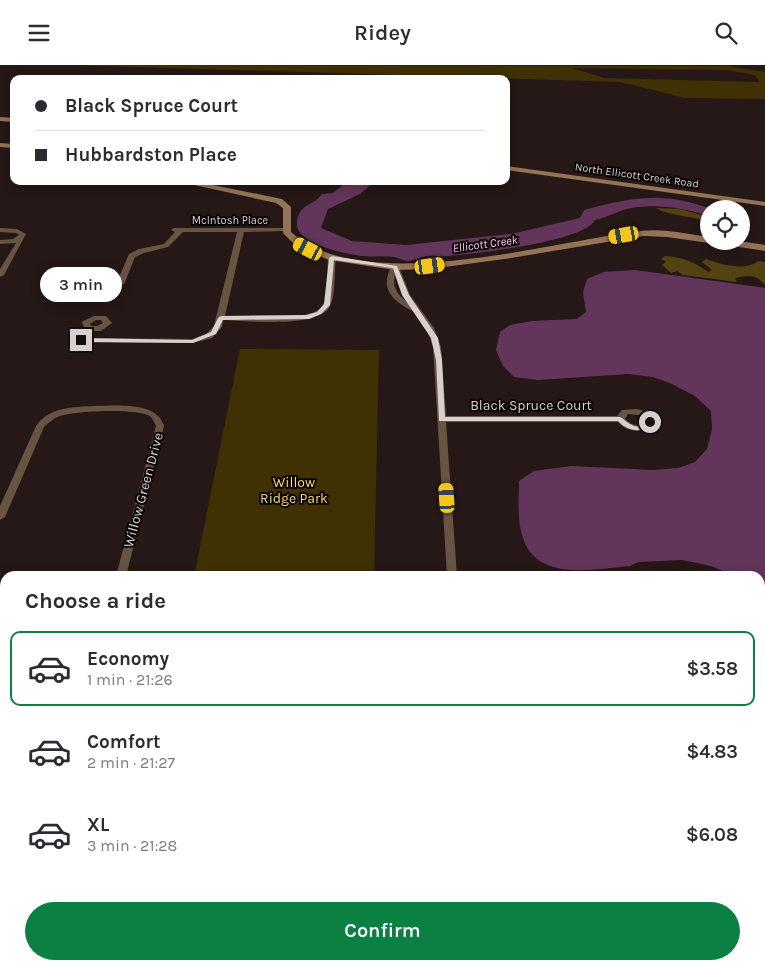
<!DOCTYPE html>
<html lang="en">
<head>
<meta charset="utf-8">
<style>
  :root { --surface:#fff; --page:#f7f7f7; --text:#2b2b33; --muted:#7c7c81; --line:#e1e1e2; --accent:#0b8043 }
  body { margin:0; font-family:Karla,sans-serif; background:var(--page); color:var(--text); height:100vh; display:flex; flex-direction:column; font-size:19px; white-space:nowrap }
  * { box-sizing:border-box; margin:0 }
  p { font-size:16px; color:var(--muted) }
  .icon { flex:none; width:28px; height:28px; fill:none; stroke:currentColor; stroke-width:2; stroke-linecap:round; stroke-linejoin:round }
  .map { position:relative; flex:1; overflow:hidden }
  .details { position:absolute; left:0px; top:506px; width:765px; height:399px; display:flex; flex-direction:column; background:var(--surface); border-radius:15px 15px 0 0; box-shadow:0 2px 12px #0003 }
  .details>* { flex:none }
  .top-card { position:absolute; left:10px; top:10px; width:500px; height:110px; border-radius:10px; box-shadow:0 2px 12px #0003; display:grid; align-content:center; height:110px; padding:0 25px; background:var(--surface) }
  .fabs { position:absolute; left:700px; top:135px; display:grid; gap:10px }
  .fabs a { display:grid; place-items:center; width:50px; height:50px; border-radius:50%; background:var(--surface); box-shadow:0 2px 12px #0003; font-size:25px }
  .end { position:absolute; width:22px; height:22px; margin:-11px; border:6px solid #d9cfcd; background:#111; box-shadow:0 0 0 2px #111 }
  .from { border-radius:50% }
  .bubble { position:absolute; height:35px; border-radius:18px; background:var(--surface); box-shadow:0 2px 12px #0003; font-size:16px; font-weight:600; line-height:35px; text-align:center }
  .car { position:absolute; width:15px; height:30px; margin:-15px -8px; border-radius:6px; box-shadow:0 0 4px 1px #0007; background:linear-gradient(#f5c518 24%,#345 0 40%,#f5c518 0 76%,#345 0 86%,#f5c518 0) }
  .top-card b { display:flex; align-items:center; gap:18px; height:48px; font-size:19px }
  .top-card b+b { border-top:1px solid var(--line) }
  .top-card i { width:12px; height:12px; background:var(--text) }
  ul { padding:0; list-style:none }
  li { display:flex; align-items:center; gap:15px; height:75px; margin:0 10px 8px; padding:0 15px; border:2px solid transparent; border-radius:10px }
  li div { flex:1 }
  li b { display:block; font-size:19px }
  li em { font-style:normal; font-weight:600 }
  li.selected { border-color:var(--accent) }
  li>.icon { width:45px; height:45px; stroke-width:1.5 }
  h2 { padding:0 25px; font-size:22px; line-height:60px }
  .cta { display:flex; gap:10px; margin-top:auto; padding:10px 25px }
  .cta a { flex:1; height:58px; border-radius:30px; background:var(--accent); color:#fff; font-size:20px; font-weight:600; line-height:58px; text-align:center }
  header { display:flex; justify-content:space-between; align-items:center; height:65px; padding:0 25px; background:var(--surface); font-size:22px; font-weight:600 }
  .map>svg:first-child { display:block }
  .green { fill:#3f3104; fill-rule:evenodd }
  .forest { fill:#534312 }
  .water { fill:#63355b }
  .lines { fill:none; stroke-linecap:round; stroke-linejoin:round }
  .street { fill:#685442; fill-rule:evenodd }
  .secondary { fill:#947357; fill-rule:evenodd }
  .shaded-wall { fill:#4d252f }
  .building { fill:#7b4957; stroke:#8a5e6a }
  .route { fill:#d9cfcd }
  .labels { text-anchor:middle; stroke-width:4; stroke-linejoin:round; paint-order:stroke }
  .far-street-label { font-size:11px; fill:#d9cfcd; stroke:#0a0505 }
  .far-water-label { font-size:12px; font-style:italic; fill:#f9cbef; stroke:#0a0505 }
  .street-label { font-size:14px; fill:#d9cfcd; stroke:#0a0505 }
  .park-label { font-size:14px; fill:#f8d87e; stroke:#0a0505 }
</style>
</head>
<body>
<header><svg class="icon" aria-label="menu" viewBox="0 0 24 24"><path d="M4 6h16M4 12h16M4 18h16"/></svg>Ridey<svg class="icon" aria-label="search" viewBox="0 0 24 24"><circle cx="10" cy="10" r="6"/><path d="M15 15l6 6"/></svg></header>
<div class="map">
<svg width="765" height="904" viewBox="0 0 765 904">
  <rect width="100%" height="100%" fill="#251816"/>
  <!-- green -->
  <g class="green">
    <path d="M76 0 728 1 765 7V34L685 33 620 17ZM572 3 726 5 755 10 760 17 604 13Z"/>
    <path d="M240 284 379 285 374 511H194Z"/>
  </g>
  <!-- forest -->
  <g class="forest">
    <path d="M656 143 680 144 709 152V158C691 149 673 153 656 143Z"/>
    <path d="M665 191C682 192 695 197 708 207L712 205 702 197 706 194C720 199 745 207 758 196L765 197V220C756 209 748 210 735 213L737 217 683 210 677 206 671 208 662 200 666 197 661 194Z"/>
  </g>
  <!-- water -->
  <g class="water">
    <path d="M348 116H375L360 129 328 144 321 163 352 176 406 180 511 169 580 153 584 145C632 132 664 126 711 144H709V151C681 142 648 137 620 146 612 149 604 153 595 155 584 177 472 189 446 191 440 192 434 190 427 191 421 192 415 195 409 196 404 196 399 193 394 192 382 190 369 193 356 190 341 188 296 178 297 159 297 139 314 141 322 129L333 128Z"/>
    <path d="M635 205 765 223V525L760 522V511H735L711 501 682 495 639 497 630 501C593 504 535 518 522 470 517 454 519 433 519 416L534 406 571 401 653 405 678 403 695 397 707 384 712 364 711 346 695 331 672 319 653 312 628 309 538 315 514 312 503 301 496 285 500 267 510 260 532 256 577 254 586 247 583 227 587 214 604 207Z"/>
    <path d="M765 633V829L760 828V634Z"/>
  </g>
  <g class="lines">
    <!-- street -->
    <g class="street">
      <path d="M0 163 17 164 26 169 4 210 0 212V204L16 178 0 179V175L13 174 19 170 16 168 0 167Z"/>
      <path d="M286 163 288 164V166L244 167 225 251C244 251 313 259 323 240 329 229 327 206 328 193L332 191 336 193C334 206 336 233 329 243 315 263 247 256 223 255L222 262 212 273 193 278 81 277H78L76 273 81 263 84 262 82 258 83 256 94 251H106L112 258 101 266H87L84 273 192 274 206 269 214 261 237 167H183L168 182 144 188 135 192 125 217 124 219H118L117 217 129 189 139 184 164 179 175 167 171 165 174 163ZM96 255H101L103 258 97 261H91L90 259Z"/>
      <path d="M392 200 399 202 410 230 434 263 441 282 446 351H617L622 345 637 344 647 347 654 357C645 369 628 368 618 357H446L457 511H447L433 282C429 270 425 257 415 248 413 245 408 244 405 242 388 231 381 220 392 200ZM395 210 402 230 406 236C397 229 392 222 395 210ZM628 349 640 350 645 357C638 363 631 360 625 354Z"/>
      <path d="M94 341C115 341 157 336 164 361L126 511H116L156 361C154 357 153 354 150 351 136 343 75 346 60 351 54 353 49 357 44 362L5 452 0 455V441L36 361C49 342 73 342 94 341Z"/>
      <path d="M6 900H20L19 904H5Z"/>
      <rect x="528" y="900" width="14" height="4"/>
    </g>
    <!-- secondary -->
    <g class="secondary">
      <path d="M0 52 14 53V57L0 56Z"/>
      <path d="M0 78 14 79V83L0 82Z"/>
      <path d="M506 101 765 137V141L506 105Z"/>
      <path d="M176 116H193L282 134 291 142V167C363 233 552 176 641 166 663 163 687 169 709 172V176H712L709 178 667 172 643 171 511 193 430 204 395 205 329 195 296 181 283 168V143L276 138Z"/>
      <path d="M715 176H738L765 180V186L719 179Z"/>
    </g>
  </g>
  <!-- shaded-wall -->
  <path class="shaded-wall" d="M215 900H218L217 904H214Z"/>
  <!-- building -->
  <path class="building" d="M164 900H215L214 904H163Z"/>
  <!-- route -->
  <path class="route" d="M332 191 397 201 409 230 438 273 442 295 445 352H620C627 356 634 365 643 360 646 359 648 356 650 355L654 357C644 369 628 367 618 356H439L436 295 431 273 402 230 393 203 334 195 330 240 321 249 309 254 223 255 216 269 193 278 81 277 78 275 81 273 192 275 211 267 218 253 221 251 306 250 317 247 324 239 329 193Z"/>
  <g class="labels">
    <!-- far-street labels -->
    <g class="far-street-label">
      <text transform="translate(637 110) rotate(8)" y="4">North Ellicott Creek Road</text>
      <text x="230" y="159">McIntosh Place</text>
    </g>
    <!-- far-water labels -->
    <g class="far-water-label">
      <text transform="translate(485 179) rotate(-8)" y="4">Ellicott Creek</text>
    </g>
    <!-- street labels -->
    <g class="street-label">
      <text x="531" y="345">Black Spruce Court</text>
      <text transform="translate(143 425) rotate(-75)" y="5">Willow Green Drive</text>
    </g>
    <!-- park labels -->
    <g class="park-label">
      <text x="294" y="422">Willow<tspan x="294" dy="16">Ridge Park</tspan></text>
    </g>
  </g>
</svg>
<div class="fabs">
<a><svg class="icon" aria-label="locate" viewBox="0 0 24 24"><circle cx="12" cy="12" r="6"/><path d="M12 2v4M12 18v4M2 12h4M18 12h4"/></svg></a>
</div>
<i class="end from" style="left:650px;top:357px"></i>
<i class="end" style="left:81px;top:275px"></i>
<div class="bubble" style="left:40px;top:202px;width:82px">3 min</div>
<i class="car" style="left:624px;top:170px;rotate:260deg"></i>
<i class="car" style="left:308px;top:184px;rotate:297deg"></i>
<i class="car" style="left:430px;top:201px;rotate:82deg"></i>
<i class="car" style="left:447px;top:433px;rotate:356deg"></i>
<div class="top-card">
<b><i class="from"></i>Black Spruce Court</b>
<b><i></i>Hubbardston Place</b>
</div>
<section class="details">
<h2>Choose a ride</h2>
<ul>
<li class="selected"><svg class="icon" aria-label="car" viewBox="0 0 24 24"><path d="M5 17H2v-5l4-1 3-4h7l3 4 3 1v5h-3M9 17h6M6 11h13"/><circle cx="7" cy="17" r="2"/><circle cx="17" cy="17" r="2"/></svg><div><b>Economy</b><p>1 min · 21:26</p></div><em>$3.58</em></li>
<li><svg class="icon" aria-label="car" viewBox="0 0 24 24"><path d="M5 17H2v-5l4-1 3-4h7l3 4 3 1v5h-3M9 17h6M6 11h13"/><circle cx="7" cy="17" r="2"/><circle cx="17" cy="17" r="2"/></svg><div><b>Comfort</b><p>2 min · 21:27</p></div><em>$4.83</em></li>
<li><svg class="icon" aria-label="car" viewBox="0 0 24 24"><path d="M5 17H2v-5l4-1 3-4h7l3 4 3 1v5h-3M9 17h6M6 11h13"/><circle cx="7" cy="17" r="2"/><circle cx="17" cy="17" r="2"/></svg><div><b>XL</b><p>3 min · 21:28</p></div><em>$6.08</em></li>
</ul>
<div class="cta"><a>Confirm</a></div>
</section>
</div>
</body>
</html>
